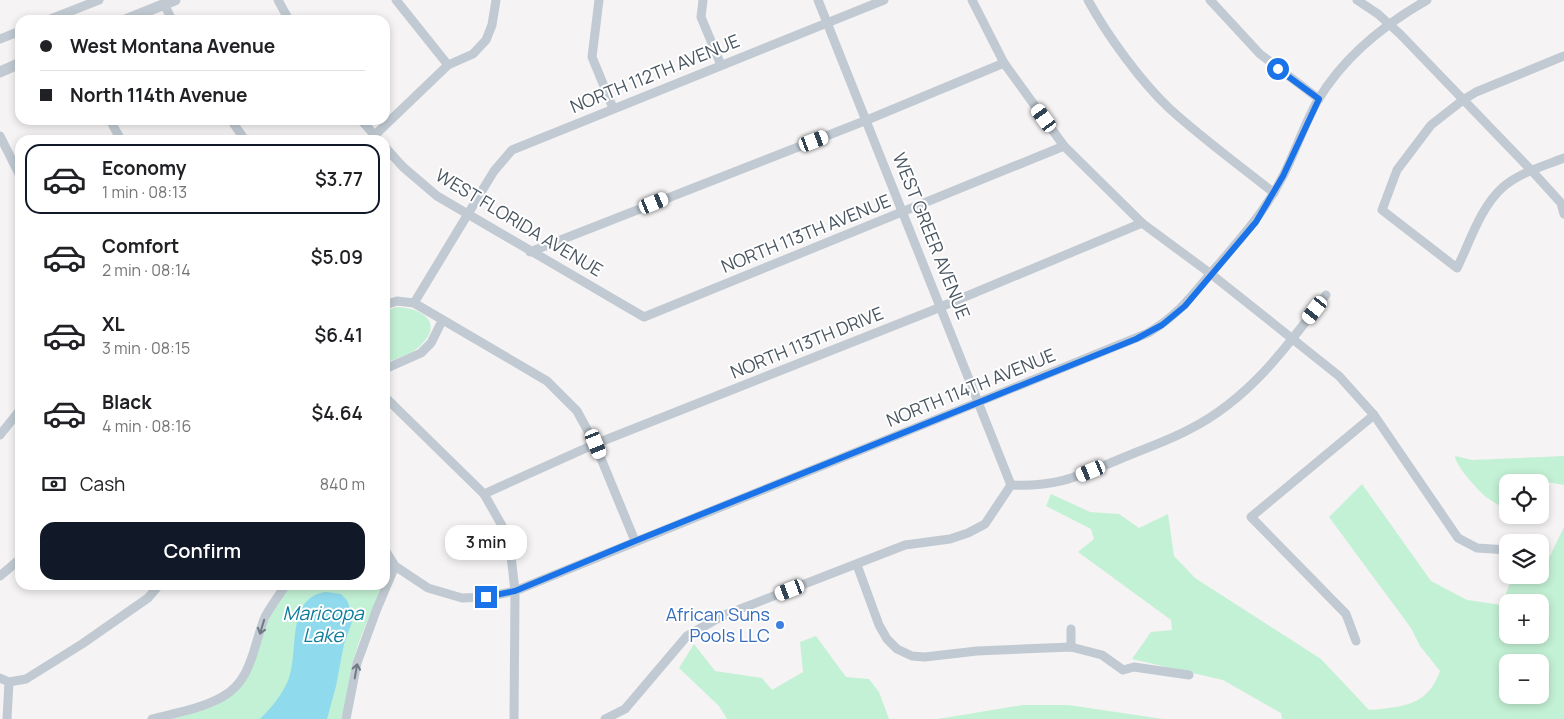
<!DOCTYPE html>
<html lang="en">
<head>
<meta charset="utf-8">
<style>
  :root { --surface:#fff; --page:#f2f2f2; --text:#202124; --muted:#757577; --line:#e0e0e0; --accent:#111827 }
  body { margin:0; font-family:Manrope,sans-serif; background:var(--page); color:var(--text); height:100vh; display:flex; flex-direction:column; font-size:19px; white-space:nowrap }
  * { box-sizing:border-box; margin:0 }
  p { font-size:16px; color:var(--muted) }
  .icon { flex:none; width:28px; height:28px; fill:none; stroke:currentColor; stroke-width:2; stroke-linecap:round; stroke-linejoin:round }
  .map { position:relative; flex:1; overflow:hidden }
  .sheet { position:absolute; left:15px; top:135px; width:375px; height:455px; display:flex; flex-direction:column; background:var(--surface); border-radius:15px; box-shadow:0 2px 8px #0003 }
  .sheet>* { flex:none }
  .top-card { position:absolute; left:15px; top:15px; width:375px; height:110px; border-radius:15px; box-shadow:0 2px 8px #0003; display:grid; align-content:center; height:110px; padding:0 25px; background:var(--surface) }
  .controls { position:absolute; left:1499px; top:474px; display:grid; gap:10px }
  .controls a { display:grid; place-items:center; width:50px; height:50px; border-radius:10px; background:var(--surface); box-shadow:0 2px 8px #0003; font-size:25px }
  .end { position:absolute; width:22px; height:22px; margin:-11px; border:6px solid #1a73e8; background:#fff; box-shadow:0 0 0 2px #fff }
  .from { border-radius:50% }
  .bubble { position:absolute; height:35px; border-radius:15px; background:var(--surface); box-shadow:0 2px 8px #0003; font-size:16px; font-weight:600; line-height:35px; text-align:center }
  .car { position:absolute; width:15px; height:30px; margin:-15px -8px; border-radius:6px; box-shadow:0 0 4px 1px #0007; background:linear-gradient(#fff 24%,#345 0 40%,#fff 0 76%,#345 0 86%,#fff 0) }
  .top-card b { display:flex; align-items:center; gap:18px; height:48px; font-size:19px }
  .top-card b+b { border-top:1px solid var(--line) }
  .top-card i { width:12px; height:12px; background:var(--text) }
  ul { padding:9px 0 0; list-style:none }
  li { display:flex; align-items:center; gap:15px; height:70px; margin:0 10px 8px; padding:0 15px; border:2px solid transparent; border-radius:15px }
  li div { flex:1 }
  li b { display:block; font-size:19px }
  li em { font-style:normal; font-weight:600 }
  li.current { border-color:var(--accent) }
  li>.icon { width:45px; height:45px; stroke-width:1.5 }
  .pay { display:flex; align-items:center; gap:12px; height:55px; padding:0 25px; font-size:19px }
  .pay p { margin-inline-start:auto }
  .cta { display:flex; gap:10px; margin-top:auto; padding:10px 25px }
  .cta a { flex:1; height:58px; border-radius:15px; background:var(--accent); color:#fff; font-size:20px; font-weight:600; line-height:58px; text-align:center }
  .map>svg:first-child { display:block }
  .green { fill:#c3f1d5; fill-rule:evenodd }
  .water { fill:#90daee }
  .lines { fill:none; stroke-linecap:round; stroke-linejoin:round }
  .minor { stroke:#c1cad2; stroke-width:9 }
  .tertiary { stroke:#c1cad2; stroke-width:11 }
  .oneway { stroke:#6e7983 }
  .route { stroke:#1a73e8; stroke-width:6 }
  .shop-dot { fill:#3f7fe0; stroke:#fff; stroke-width:2 }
  .labels { text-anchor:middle; stroke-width:4; stroke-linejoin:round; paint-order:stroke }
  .street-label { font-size:18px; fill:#4a5661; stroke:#fff }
  .shop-label { font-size:18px; fill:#366cbe; stroke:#fff; text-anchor:end }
  .water-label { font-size:19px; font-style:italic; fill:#0c7c9b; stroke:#fff }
</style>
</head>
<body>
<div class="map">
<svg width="1564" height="719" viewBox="0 0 1564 719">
  <rect width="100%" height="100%" fill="#f5f3f3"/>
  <!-- green -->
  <g class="green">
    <path d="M397 307C422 308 445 323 420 346 411 355 397 358 385 363V311Z"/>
    <path d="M1455 456 1472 460 1564 456V485L1531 479 1528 482H1508L1507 510C1501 506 1493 502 1486 497 1478 490 1456 467 1455 456Z"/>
    <path d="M1362 484 1431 581 1467 600 1502 605C1513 576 1508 575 1540 575V562L1550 556 1564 527V719H1282L1281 713 1223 680 1132 659 1151 632 1172 630 1171 620 1078 552 1094 539 1091 529 1046 506 1051 494 1090 512 1119 514 1139 528 1168 514 1174 556 1195 578 1321 659 1369 710C1402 707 1428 706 1440 671L1420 646 1411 628 1329 517ZM1508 602H1540V635H1508ZM1508 662H1540V695H1508Z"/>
    <path d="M292 585H381C375 608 363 628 356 651 348 673 349 697 341 719H171C189 714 209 711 225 700 256 681 256 647 270 617 276 605 284 595 292 585Z"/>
    <path d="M816 636 846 677 869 679 879 692 889 719H727L719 706 679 668 694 644 715 671 762 678 772 690 803 672 800 642Z"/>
    <path d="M1023 705H1068L1163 719H938Z"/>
  </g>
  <!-- water -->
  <path class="water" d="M326 592 341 594 347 600 352 614V622L344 644 336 686 327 719H260C272 707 283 694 289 678 299 650 286 597 326 592Z"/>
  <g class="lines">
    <!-- minor -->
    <g class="minor">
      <path d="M278 0 289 20"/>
      <path d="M396 0 448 65"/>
      <path d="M599 0 592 57 613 108"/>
      <path d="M703 0 701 17 721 65"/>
      <path d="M818 0 1011 485"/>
      <path d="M972 0 1004 63 1064 146 1142 223 1211 274 1339 376 1374 415 1458 538 1477 548 1508 550"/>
      <path d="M1088 0C1107 35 1141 82 1170 109 1203 139 1239 165 1274 193"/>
      <path d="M1210 0 1260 54 1319 99"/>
      <path d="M1357 0 1378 14 1400 34 1532 171 1561 203 1564 214"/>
      <path d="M164 4 172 20"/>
      <path d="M48 20 99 0"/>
      <path d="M0 39 20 31"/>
      <path d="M1564 56 1476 92 1463 100 1431 125 1397 170 1382 210 1457 268C1470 242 1480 208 1502 188 1518 173 1544 166 1564 158"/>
      <path d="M110 120 121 140"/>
      <path d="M231 120 245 140"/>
      <path d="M361 120 379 140"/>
      <path d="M375 135 448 65 473 54 486 40 492 25 496 0"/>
      <path d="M0 136 20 176"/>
      <path d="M385 147 403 167 437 196 644 317 1064 146"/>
      <path d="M530 252 867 120 1004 63"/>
      <path d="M414 303 494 171 512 150 884 0"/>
      <path d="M385 305 397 301 414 303 547 381 577 411 595 444 635 541"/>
      <path d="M385 369 421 353 431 343 442 321"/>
      <path d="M385 397 484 494 509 538 515 591 514 719"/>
      <path d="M0 435 20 410"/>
      <path d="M1011 485C1058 487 1079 476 1120 459 1143 449 1168 441 1190 429 1249 399 1287 347 1326 295"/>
      <path d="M484 494 595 444 931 311 1142 223"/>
      <path d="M385 550 395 566 428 588 462 598 486 597 515 591 1148 333C1177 316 1190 298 1211 273 1238 242 1264 213 1283 176 1296 151 1304 124 1318 100 1343 58 1385 24 1427 0"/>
      <path d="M857 565 879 625 887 639 897 649 912 656 925 657 977 651 1071 647 1102 655 1123 670 1134 667 1189 675"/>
      <path d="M0 576 20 559"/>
      <path d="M1356 641 1346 614 1251 517 1374 415"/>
      <path d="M1071 647V629"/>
      <path d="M0 678 9 682 7 719"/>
      <path d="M9 682 26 679 82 644 148 598 159 585"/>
      <path d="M152 719C175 713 201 709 222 697 253 680 253 645 265 617 271 606 279 595 286 585"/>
      <path d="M346 719 357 663 376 611 395 566"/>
      <path d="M605 719 625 709 687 636 722 616 905 545 950 539 968 533 985 524 1011 485"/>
    </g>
    <!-- tertiary -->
    <g class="tertiary">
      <path d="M125 20 175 0"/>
      <path d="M0 72 20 63"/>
    </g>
  </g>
  <!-- one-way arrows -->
  <defs><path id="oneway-shaft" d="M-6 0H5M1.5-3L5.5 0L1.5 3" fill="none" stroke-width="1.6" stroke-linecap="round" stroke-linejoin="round" transform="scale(1.25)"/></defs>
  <g class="oneway">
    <use href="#oneway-shaft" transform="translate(262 627) rotate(107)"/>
    <use href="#oneway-shaft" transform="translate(356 671) rotate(-80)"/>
  </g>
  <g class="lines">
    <!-- route -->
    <path class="route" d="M486 597 515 591 635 541 1136 339 1162 325 1185 306 1256 222 1283 176 1319 99 1278 69"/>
  </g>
  <!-- markers -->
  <circle class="shop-dot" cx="780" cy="625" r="5"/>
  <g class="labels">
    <!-- street labels -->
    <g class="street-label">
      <text transform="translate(655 74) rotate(-22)" y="6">NORTH 112TH AVENUE</text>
      <text transform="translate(519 223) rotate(31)" y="6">WEST FLORIDA AVENUE</text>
      <text transform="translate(806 234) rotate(-22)" y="6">NORTH 113TH AVENUE</text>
      <text transform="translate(931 236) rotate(68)" y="6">WEST GREER AVENUE</text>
      <text transform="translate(807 343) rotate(-22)" y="6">NORTH 113TH DRIVE</text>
      <text transform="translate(971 388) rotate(-22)" y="6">NORTH 114TH AVENUE</text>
    </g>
    <!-- shop labels -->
    <g class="shop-label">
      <text x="770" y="621">African Suns<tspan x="770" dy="21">Pools LLC</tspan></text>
    </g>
    <!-- water labels -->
    <g class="water-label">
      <text x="323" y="620">Maricopa<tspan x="323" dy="22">Lake</tspan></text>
    </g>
  </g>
</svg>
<div class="controls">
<a><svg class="icon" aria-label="locate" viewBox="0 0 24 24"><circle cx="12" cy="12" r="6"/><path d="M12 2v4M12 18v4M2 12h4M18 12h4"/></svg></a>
<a><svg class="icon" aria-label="layers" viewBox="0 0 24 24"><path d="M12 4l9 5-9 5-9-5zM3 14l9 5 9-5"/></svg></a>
<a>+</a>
<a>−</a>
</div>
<i class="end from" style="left:1278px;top:69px"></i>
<i class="end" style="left:486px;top:597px"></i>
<div class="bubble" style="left:445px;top:525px;width:82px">3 min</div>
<i class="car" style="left:1044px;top:118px;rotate:324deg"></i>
<i class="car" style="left:814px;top:141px;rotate:69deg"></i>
<i class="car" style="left:654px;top:203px;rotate:68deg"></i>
<i class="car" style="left:1315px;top:310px;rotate:217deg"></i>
<i class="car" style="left:596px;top:444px;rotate:158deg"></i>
<i class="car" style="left:1091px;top:471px;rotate:248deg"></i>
<i class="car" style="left:790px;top:590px;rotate:249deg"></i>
<div class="top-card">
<b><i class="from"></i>West Montana Avenue</b>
<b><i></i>North 114th Avenue</b>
</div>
<section class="sheet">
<ul>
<li class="current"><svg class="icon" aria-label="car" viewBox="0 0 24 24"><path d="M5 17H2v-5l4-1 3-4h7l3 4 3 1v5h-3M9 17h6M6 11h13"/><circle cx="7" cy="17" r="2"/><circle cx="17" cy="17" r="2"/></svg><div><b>Economy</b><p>1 min · 08:13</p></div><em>$3.77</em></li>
<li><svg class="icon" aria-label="car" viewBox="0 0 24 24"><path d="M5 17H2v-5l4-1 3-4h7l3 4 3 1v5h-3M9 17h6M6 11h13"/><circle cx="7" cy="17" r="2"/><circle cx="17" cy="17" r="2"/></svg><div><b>Comfort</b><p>2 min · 08:14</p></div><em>$5.09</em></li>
<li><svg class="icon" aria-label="car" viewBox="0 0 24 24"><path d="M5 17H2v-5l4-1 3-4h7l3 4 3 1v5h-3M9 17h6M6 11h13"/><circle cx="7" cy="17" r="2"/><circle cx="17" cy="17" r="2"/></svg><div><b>XL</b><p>3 min · 08:15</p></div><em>$6.41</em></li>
<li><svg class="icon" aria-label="car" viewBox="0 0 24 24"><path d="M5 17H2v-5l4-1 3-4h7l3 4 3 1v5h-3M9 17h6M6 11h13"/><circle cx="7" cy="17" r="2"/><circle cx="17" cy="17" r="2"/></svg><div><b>Black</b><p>4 min · 08:16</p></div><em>$4.64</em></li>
</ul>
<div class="pay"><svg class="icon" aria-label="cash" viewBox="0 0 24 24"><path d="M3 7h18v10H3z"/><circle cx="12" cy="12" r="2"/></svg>Cash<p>840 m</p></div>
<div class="cta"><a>Confirm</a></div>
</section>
</div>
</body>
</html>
